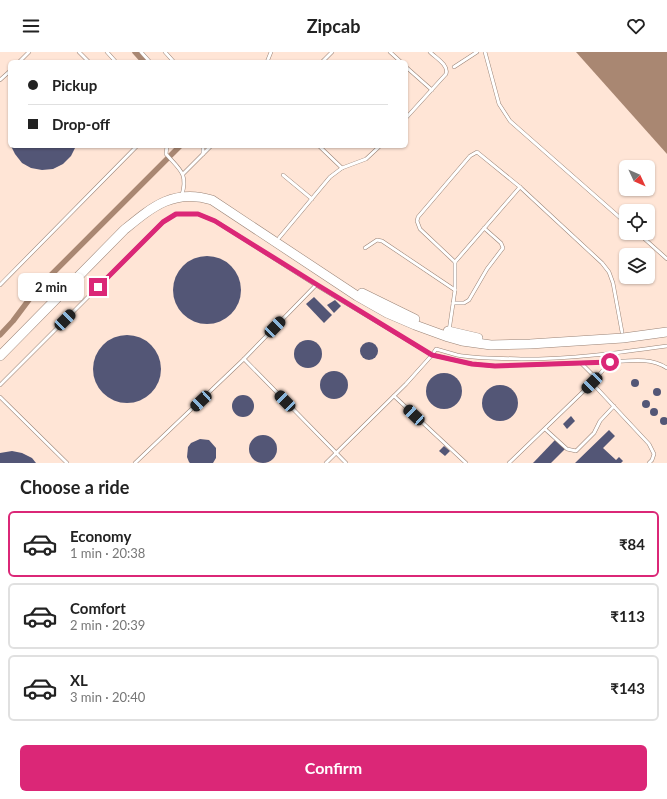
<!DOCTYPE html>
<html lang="en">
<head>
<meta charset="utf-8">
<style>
  :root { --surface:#fff; --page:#f2f2f2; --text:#222; --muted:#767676; --line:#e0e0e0; --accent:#db2777 }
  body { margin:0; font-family:Lato,sans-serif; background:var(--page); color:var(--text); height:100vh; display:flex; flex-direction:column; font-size:15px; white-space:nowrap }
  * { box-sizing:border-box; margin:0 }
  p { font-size:13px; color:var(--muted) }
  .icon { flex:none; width:22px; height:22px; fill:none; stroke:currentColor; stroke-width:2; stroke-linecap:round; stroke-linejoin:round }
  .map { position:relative; height:411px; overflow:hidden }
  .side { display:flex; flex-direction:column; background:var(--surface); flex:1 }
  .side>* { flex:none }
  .banner { position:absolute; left:8px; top:8px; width:400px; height:88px; border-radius:6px; box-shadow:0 1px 3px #0004; display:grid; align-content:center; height:88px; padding:0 20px; background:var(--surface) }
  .needle { width:26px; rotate:134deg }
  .buttons { position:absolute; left:619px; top:108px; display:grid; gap:8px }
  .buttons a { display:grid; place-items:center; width:36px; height:36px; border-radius:6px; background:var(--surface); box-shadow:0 1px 3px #0004; font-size:20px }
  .end { position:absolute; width:18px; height:18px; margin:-9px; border:5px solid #db2777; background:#fff; box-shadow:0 0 0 2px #fff }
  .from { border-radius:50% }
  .bubble { position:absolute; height:28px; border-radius:6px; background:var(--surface); box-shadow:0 1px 3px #0004; font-size:13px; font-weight:700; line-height:28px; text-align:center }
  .car { position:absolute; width:12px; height:24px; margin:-12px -6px; border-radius:5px; box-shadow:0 0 3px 1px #0007; background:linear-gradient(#222 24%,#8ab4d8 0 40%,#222 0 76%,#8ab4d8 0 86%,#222 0) }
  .banner b { display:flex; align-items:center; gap:14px; height:38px; font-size:15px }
  .banner b+b { border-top:1px solid var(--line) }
  .banner i { width:10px; height:10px; background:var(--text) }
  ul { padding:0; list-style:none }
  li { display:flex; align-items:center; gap:12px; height:66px; margin:0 8px 6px; padding:0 12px; border:2px solid var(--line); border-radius:6px }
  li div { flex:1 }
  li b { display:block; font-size:15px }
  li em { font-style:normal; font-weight:700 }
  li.selected { border-color:var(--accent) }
  li>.icon { width:36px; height:36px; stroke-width:1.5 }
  h2 { padding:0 20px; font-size:18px; line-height:48px }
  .primary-button { display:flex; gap:8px; margin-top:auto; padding:8px 20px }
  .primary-button a { flex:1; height:46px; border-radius:6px; background:var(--accent); color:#fff; font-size:16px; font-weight:700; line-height:46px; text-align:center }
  header { display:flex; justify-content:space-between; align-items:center; height:52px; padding:0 20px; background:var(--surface); font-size:18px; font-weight:700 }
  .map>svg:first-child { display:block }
  .water { fill:#a98772 }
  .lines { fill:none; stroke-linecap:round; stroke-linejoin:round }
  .canal { stroke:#a98772; stroke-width:5.5 }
  .building { fill:#535676 }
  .lane-casing { stroke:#9a8376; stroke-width:4 }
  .primary-casing { stroke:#9a8376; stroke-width:10 }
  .lane { stroke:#fff; stroke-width:3 }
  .primary { stroke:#fff; stroke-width:9 }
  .route { stroke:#db2777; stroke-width:5 }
</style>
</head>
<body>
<header><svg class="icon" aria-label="menu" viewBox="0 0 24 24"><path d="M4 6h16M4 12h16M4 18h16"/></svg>Zipcab<svg class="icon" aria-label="heart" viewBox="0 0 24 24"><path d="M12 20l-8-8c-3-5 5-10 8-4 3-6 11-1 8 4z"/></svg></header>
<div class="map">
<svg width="667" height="411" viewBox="0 0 667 411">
  <rect width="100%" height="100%" fill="#ffe5d6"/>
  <!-- water -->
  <path class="water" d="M576 0H667V102Z"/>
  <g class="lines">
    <!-- canal -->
    <g class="canal">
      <path d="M135 0 144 10"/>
      <path d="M0 283 13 269 37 237 180 94"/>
    </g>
  </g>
  <!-- building -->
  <g class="building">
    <path d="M11 94H76L71 104 63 112 53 117 42 118 31 116 22 111 15 102Z"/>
    <circle cx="207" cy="238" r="34"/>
    <path d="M314 245 332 263 324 271 306 252Z"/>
    <path d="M335 248 341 254 334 261 327 253Z"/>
    <circle cx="127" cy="317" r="34"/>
    <circle cx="308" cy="302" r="14"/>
    <circle cx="369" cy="299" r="9"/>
    <circle cx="334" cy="333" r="14"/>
    <circle cx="444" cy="339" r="18"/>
    <circle cx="635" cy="331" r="4"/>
    <circle cx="500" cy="351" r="18"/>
    <circle cx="657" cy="340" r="4"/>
    <circle cx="243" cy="354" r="11"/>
    <circle cx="646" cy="352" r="4"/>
    <circle cx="654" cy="360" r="4"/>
    <path d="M571 364 575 369 567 377 563 372Z"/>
    <circle cx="664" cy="369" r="4"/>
    <path d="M609 378 615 384 603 396 616 408 619 405 623 409 621 411H575Z"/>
    <circle cx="263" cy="397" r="14"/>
    <path d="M200 387 209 388 216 396V406L213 411H190L189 410 187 405 188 395 191 391Z"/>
    <path d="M555 388 565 397 551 411H533Z"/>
    <path d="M444 394 450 399 445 404 439 399Z"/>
    <path d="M12 399 22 401 32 406 36 411H0V401Z"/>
  </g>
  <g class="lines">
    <defs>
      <g id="lane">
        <path d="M79 0 89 10"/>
        <path d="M107 0 116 10"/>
        <path d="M141 0 150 10"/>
        <path d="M165 0 174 10"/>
        <path d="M390 0 401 10"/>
        <path d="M485 0 499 52 510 69 626 171"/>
        <path d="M19 10 29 0"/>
        <path d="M267 10 271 0"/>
        <path d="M322 10 332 0"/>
        <path d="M406 15 432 38"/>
        <path d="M454 15 477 0"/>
        <path d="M0 28 10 19"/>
        <path d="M406 66 446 22C449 13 436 6 430 0"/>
        <path d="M167 94 166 102C180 118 188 121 182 143"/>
        <path d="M319 94 342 116"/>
        <path d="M203 102V94"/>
        <path d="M183 122 211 94"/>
        <path d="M283 123 312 147"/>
        <path d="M638 181 667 207"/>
        <path d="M279 186 330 125 342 116 366 107 380 94"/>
        <path d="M365 196 377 188 382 189 455 238"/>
        <path d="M455 210 420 177 417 169 418 165 470 104 477 100 520 135 602 211 609 220 613 231 622 280"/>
        <path d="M0 233 137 94"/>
        <path d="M453 251H464L469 248 487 217 503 196 501 191 484 176"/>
        <path d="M449 279 455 238V210L520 135"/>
        <path d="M244 307 316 233"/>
        <path d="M581 311 596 326"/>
        <path d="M592 331 649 392 654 402 652 408 649 411"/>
        <path d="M0 333 163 170 176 162H198L215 169 316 233 432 303 472 312 495 314 610 310"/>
        <path d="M394 344 466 411"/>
        <path d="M0 345 67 411"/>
        <path d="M545 377 567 397 576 399 594 381 600 369 614 354"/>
        <path d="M135 411 244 307 346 411"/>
        <path d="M326 411 406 332 432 303 436 297C443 299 450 301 457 303 477 307 500 306 521 307 572 307 617 301 667 294"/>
        <path d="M509 411 592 331 610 310C630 309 650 305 667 316"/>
      </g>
      <g id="primary">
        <path d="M362 241 415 267"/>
        <path d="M448 279 478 286"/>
        <path d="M0 304 124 178C152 155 174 136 212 148L357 244 387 261 415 273 448 285 462 289 491 293 530 292 623 286 667 280"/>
      </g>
    </defs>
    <!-- lane casing -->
    <use href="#lane" class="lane-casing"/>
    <!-- primary casing -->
    <use href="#primary" class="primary-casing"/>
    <!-- lane -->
    <use href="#lane" class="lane"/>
    <!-- primary -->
    <use href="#primary" class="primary"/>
  </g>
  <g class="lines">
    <!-- route -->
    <path class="route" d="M98 235 163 170 176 162H198L215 169 316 232 432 303 472 312 495 314 610 310"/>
  </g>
</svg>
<div class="buttons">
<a><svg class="needle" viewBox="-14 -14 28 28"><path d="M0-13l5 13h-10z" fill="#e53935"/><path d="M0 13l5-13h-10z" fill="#767676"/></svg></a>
<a><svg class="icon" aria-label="locate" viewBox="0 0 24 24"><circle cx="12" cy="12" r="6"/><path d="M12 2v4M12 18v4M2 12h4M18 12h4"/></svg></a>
<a><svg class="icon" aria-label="layers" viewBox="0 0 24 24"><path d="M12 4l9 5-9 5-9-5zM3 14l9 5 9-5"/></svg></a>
</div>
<i class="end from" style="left:610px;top:310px"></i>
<i class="end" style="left:98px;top:235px"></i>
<div class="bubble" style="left:18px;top:221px;width:66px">2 min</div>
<i class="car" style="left:65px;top:268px;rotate:45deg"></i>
<i class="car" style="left:275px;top:275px;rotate:44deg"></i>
<i class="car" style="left:592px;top:331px;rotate:225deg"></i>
<i class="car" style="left:201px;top:349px;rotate:227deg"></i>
<i class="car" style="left:285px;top:349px;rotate:316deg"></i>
<i class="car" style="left:414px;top:363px;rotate:313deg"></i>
<div class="banner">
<b><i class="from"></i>Pickup</b>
<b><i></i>Drop-off</b>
</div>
</div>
<section class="side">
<h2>Choose a ride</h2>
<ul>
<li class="selected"><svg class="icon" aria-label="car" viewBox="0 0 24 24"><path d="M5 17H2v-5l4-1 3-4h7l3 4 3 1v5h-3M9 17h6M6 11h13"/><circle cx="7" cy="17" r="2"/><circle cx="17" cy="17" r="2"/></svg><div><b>Economy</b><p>1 min · 20:38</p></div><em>₹84</em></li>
<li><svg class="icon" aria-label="car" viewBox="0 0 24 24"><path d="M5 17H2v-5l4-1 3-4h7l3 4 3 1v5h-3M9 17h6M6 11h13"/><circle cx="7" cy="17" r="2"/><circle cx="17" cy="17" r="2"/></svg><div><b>Comfort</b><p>2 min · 20:39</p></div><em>₹113</em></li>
<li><svg class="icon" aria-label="car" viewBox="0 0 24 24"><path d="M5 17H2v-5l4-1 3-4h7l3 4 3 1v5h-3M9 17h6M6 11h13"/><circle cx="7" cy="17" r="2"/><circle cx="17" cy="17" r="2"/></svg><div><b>XL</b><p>3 min · 20:40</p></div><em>₹143</em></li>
</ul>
<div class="primary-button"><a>Confirm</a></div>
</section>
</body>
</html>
